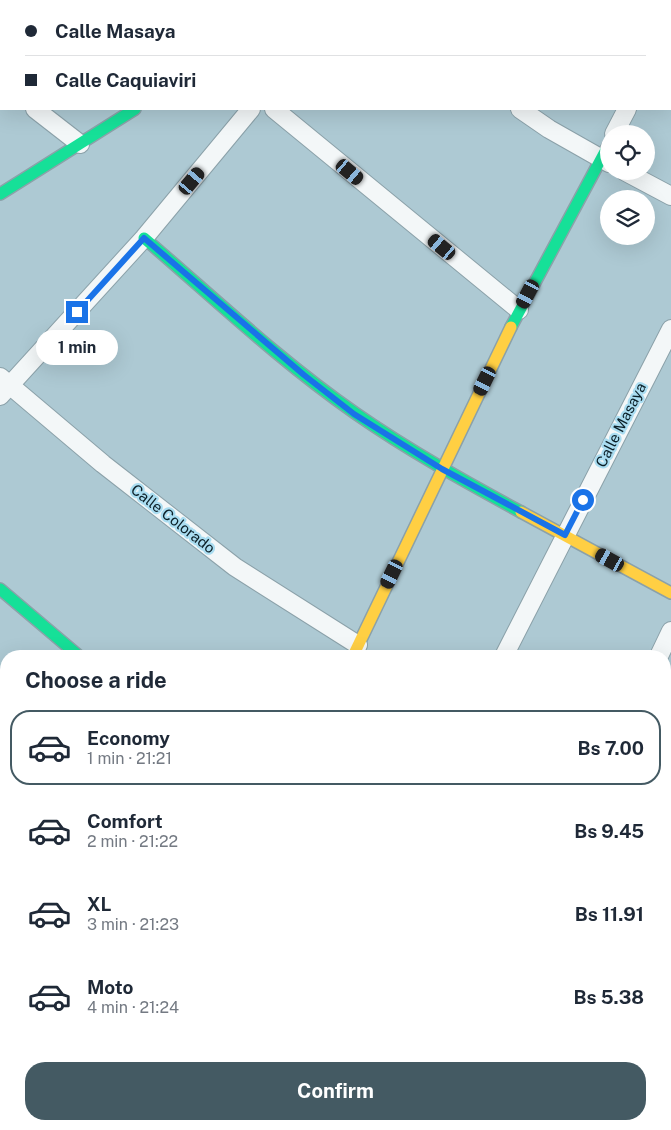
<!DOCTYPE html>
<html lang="en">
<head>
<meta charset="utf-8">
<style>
  :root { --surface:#fff; --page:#f6f6f7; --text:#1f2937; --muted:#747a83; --line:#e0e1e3; --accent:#445a63 }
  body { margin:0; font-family:"Public Sans",sans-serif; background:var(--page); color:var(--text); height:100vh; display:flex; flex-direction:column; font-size:19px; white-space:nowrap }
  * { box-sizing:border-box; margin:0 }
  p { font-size:16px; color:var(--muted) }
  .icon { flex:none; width:28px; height:28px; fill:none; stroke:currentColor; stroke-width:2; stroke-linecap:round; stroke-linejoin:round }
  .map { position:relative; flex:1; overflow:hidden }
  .details { position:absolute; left:0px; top:650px; width:671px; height:480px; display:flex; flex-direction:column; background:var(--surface); border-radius:20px 20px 0 0; box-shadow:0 5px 20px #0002 }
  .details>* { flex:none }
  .guide { position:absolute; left:0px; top:0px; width:671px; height:110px; box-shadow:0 5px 20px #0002; display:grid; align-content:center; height:110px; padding:0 25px; background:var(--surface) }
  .tools { position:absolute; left:600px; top:125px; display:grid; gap:10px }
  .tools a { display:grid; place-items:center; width:55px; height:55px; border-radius:50%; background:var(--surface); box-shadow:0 5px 20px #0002; font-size:25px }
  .end { position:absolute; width:22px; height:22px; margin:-11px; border:6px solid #1a73e8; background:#fff; box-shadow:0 0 0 2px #fff }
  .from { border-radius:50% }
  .bubble { position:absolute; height:35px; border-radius:18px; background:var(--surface); box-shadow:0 5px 20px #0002; font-size:16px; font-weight:700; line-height:35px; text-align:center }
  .car { position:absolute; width:15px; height:30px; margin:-15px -8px; border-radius:6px; box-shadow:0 0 4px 1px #0007; background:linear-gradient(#222 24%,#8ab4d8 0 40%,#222 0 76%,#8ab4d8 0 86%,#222 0) }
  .guide b { display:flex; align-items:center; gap:18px; height:48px; font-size:19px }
  .guide b+b { border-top:1px solid var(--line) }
  .guide i { width:12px; height:12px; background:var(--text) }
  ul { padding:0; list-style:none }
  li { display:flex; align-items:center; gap:15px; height:75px; margin:0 10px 8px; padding:0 15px; border:2px solid transparent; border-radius:20px }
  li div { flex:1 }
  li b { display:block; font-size:19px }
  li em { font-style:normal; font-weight:700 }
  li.active { border-color:var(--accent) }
  li>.icon { width:45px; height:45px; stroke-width:1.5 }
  h2 { padding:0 25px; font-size:22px; line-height:60px }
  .button { display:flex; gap:10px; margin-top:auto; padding:10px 25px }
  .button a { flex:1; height:58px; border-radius:20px; background:var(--accent); color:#fff; font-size:20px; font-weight:700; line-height:58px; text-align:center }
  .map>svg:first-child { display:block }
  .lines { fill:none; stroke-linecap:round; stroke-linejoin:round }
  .street-casing { stroke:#8ba1a9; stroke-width:20 }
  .fast-casing { stroke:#8ba1a9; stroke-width:14 }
  .slow-casing { stroke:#8ba1a9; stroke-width:14 }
  .street { stroke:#f3f7f8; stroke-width:18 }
  .fast { stroke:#16e098; stroke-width:11 }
  .slow { stroke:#ffcf43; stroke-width:11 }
  .route { stroke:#1a73e8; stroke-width:6 }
  .labels { text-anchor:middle; stroke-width:4.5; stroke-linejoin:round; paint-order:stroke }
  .street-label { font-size:15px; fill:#0b1f27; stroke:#aaddf1 }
</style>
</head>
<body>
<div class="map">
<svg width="671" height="1130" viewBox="0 0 671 1130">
  <rect width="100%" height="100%" fill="#adc9d3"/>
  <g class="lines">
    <defs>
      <g id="street">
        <path d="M149 0 150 1"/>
        <path d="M396 0 397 1"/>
        <path d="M647 0 649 1"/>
        <path d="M670 28 671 27"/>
        <path d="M0 79 1 80"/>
        <path d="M35 109 80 144"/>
        <path d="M274 109 519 310"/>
        <path d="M520 109 549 129 609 163"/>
        <path d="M614 134 627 109"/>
        <path d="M624 171 671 196"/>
        <path d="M0 377 103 464 235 567 358 645"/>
        <path d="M0 396 144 238 251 109"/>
        <path d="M504 656 671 329"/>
        <path d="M659 656 671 631"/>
        <path d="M665 792 671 795"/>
        <path d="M0 801 6 806"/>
        <path d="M0 1000 6 1004"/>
        <path d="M180 1124 188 1130"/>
        <path d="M624 1124 635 1130"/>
        <path d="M65 1130 71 1124"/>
        <path d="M253 1130 258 1124"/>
        <path d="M407 1130 411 1124"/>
      </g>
      <g id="fast">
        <path d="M303 1 305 0"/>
        <path d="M0 194 135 109"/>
        <path d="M144 238C213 297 280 361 355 413 408 450 464 481 521 512"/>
        <path d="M511 327 609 144"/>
        <path d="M0 589 79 656"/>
        <path d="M665 996 671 999"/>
      </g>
      <g id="slow">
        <path d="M521 512 671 593"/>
        <path d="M353 656 511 327"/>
      </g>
    </defs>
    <!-- street casing -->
    <use href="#street" class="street-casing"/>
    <!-- fast casing -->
    <use href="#fast" class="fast-casing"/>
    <!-- slow casing -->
    <use href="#slow" class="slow-casing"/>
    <!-- street -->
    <use href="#street" class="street"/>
    <!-- fast -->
    <use href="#fast" class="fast"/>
    <!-- slow -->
    <use href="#slow" class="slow"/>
  </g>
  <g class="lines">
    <!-- route -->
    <path class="route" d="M77 312 144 238 304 375 354 414 442 469 565 535 583 500"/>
  </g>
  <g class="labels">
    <!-- street labels -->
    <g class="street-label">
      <text transform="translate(621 425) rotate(-63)" y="5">Calle Masaya</text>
      <text transform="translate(173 519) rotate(38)" y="5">Calle Colorado</text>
    </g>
  </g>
</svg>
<div class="tools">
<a><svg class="icon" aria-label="locate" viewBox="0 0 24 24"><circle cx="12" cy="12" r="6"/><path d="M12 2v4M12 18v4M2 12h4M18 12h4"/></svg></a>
<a><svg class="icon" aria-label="layers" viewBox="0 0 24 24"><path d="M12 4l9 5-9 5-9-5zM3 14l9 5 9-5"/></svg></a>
</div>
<i class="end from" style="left:583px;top:500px"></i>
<i class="end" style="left:77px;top:312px"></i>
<div class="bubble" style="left:36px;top:330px;width:82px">1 min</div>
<i class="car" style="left:350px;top:172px;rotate:130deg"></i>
<i class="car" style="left:192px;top:181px;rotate:40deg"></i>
<i class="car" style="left:442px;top:247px;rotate:310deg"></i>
<i class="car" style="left:528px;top:294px;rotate:208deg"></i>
<i class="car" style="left:485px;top:381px;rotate:206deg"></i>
<i class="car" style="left:610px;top:560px;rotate:299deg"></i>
<i class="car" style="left:392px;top:574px;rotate:206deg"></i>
<div class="guide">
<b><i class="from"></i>Calle Masaya</b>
<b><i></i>Calle Caquiaviri</b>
</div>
<section class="details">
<h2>Choose a ride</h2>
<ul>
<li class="active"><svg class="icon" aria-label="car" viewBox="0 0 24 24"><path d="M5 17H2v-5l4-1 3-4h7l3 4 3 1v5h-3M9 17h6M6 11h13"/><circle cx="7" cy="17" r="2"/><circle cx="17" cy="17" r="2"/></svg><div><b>Economy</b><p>1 min · 21:21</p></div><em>Bs 7.00</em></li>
<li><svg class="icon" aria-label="car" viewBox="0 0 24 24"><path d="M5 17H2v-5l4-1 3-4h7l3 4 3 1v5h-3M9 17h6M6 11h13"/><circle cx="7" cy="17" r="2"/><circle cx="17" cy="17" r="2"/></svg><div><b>Comfort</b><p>2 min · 21:22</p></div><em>Bs 9.45</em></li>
<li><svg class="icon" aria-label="car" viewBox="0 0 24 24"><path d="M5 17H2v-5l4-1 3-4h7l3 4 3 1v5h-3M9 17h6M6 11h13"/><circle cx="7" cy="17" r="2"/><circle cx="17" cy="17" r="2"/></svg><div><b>XL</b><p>3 min · 21:23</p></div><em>Bs 11.91</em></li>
<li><svg class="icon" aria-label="car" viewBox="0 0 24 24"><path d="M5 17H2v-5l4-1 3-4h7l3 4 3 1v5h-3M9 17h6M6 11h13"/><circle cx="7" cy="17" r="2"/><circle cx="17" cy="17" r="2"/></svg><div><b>Moto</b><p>4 min · 21:24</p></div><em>Bs 5.38</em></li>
</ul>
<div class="button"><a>Confirm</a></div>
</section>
</div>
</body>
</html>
